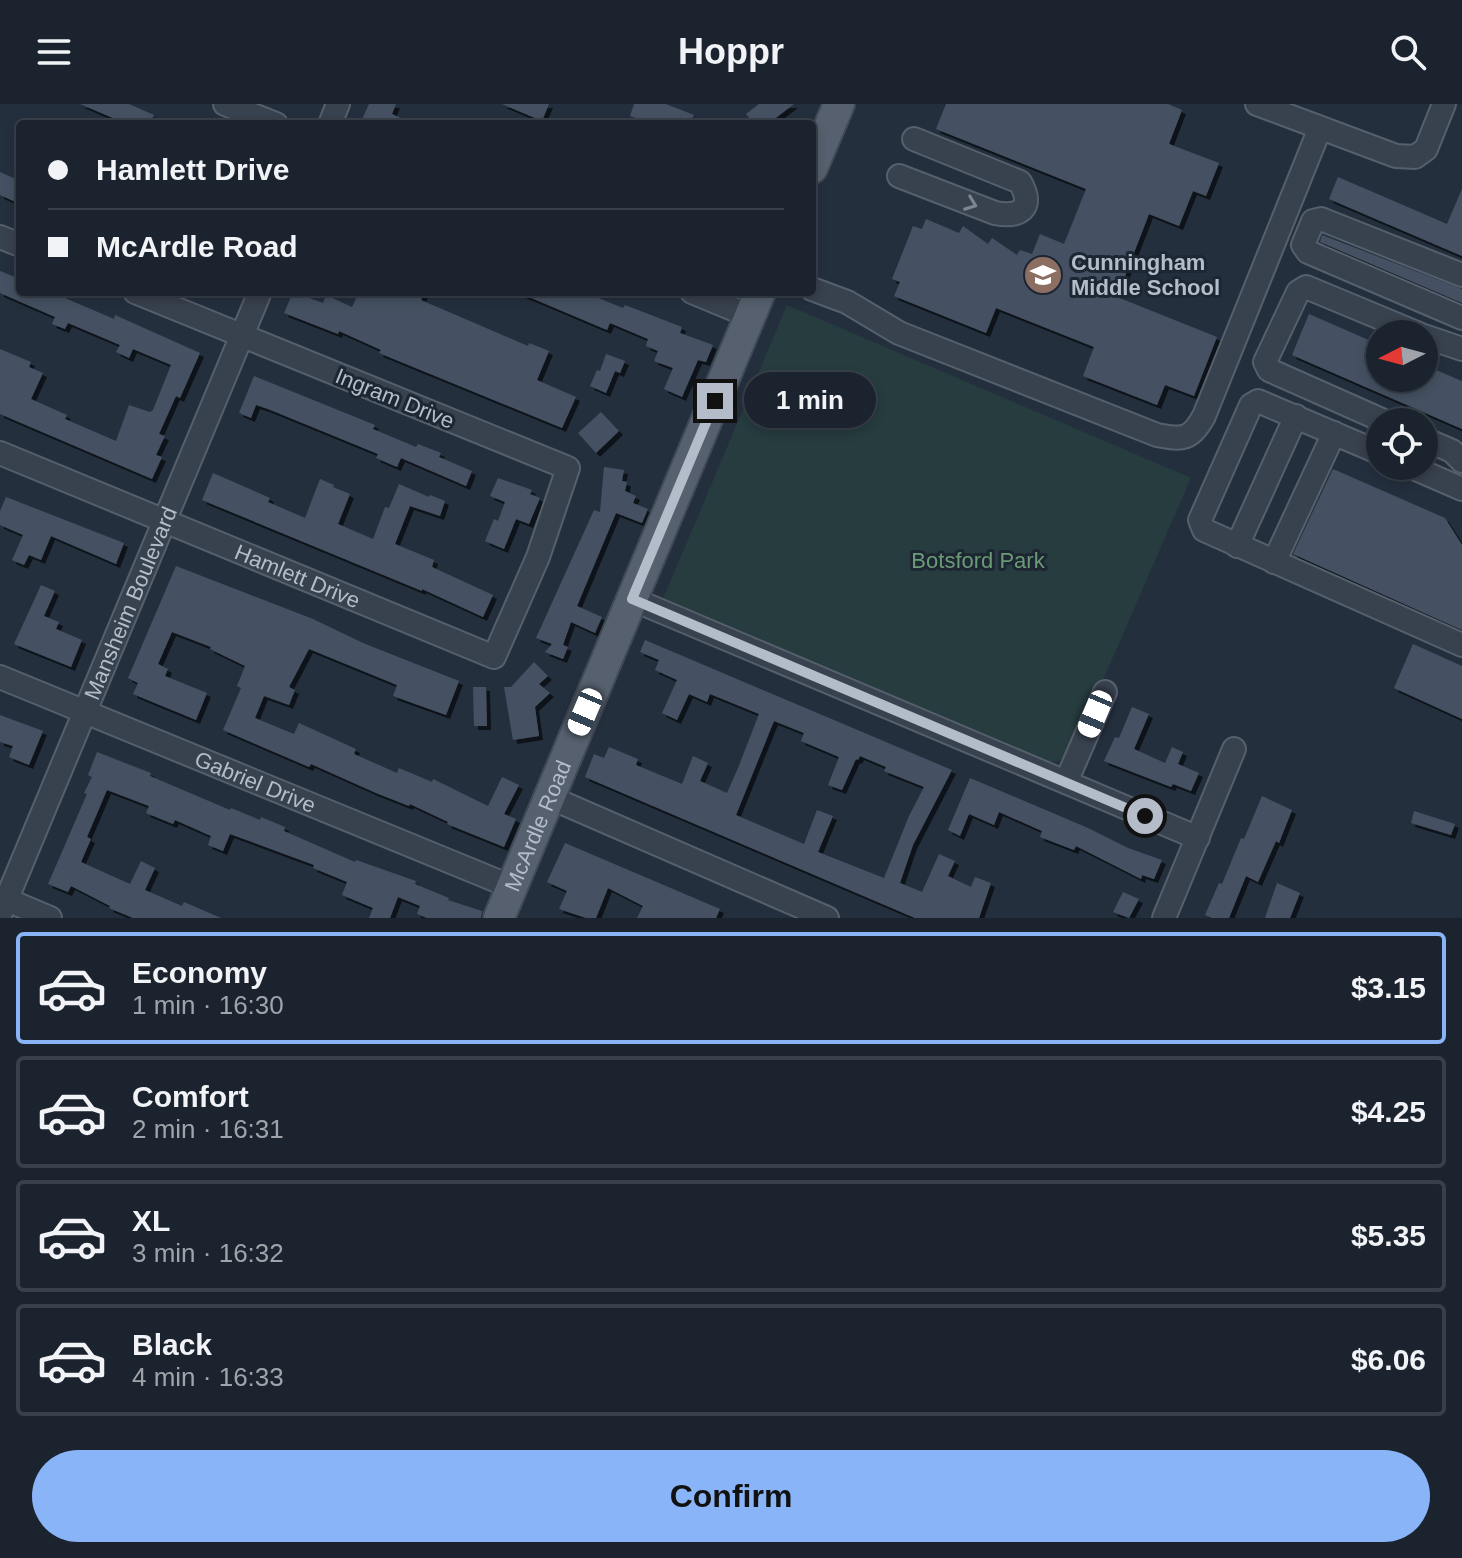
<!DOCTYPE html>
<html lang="en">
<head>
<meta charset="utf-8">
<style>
  :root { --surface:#1b232e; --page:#282f3a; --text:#f1f3f6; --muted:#a0a4aa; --line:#39404a; --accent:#8ab4f8 }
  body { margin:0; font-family:Arial,sans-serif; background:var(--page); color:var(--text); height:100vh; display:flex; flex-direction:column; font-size:30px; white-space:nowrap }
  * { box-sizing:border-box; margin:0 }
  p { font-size:26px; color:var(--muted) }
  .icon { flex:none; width:44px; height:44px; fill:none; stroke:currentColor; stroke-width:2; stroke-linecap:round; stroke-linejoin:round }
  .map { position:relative; height:814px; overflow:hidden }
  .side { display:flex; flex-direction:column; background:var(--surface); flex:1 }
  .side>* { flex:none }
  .guide { position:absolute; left:16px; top:16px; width:800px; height:176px; border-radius:8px; box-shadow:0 4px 12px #0003,0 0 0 2px var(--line); display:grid; align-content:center; height:176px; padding:0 32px; background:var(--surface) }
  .needle { width:52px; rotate:264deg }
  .fabs { position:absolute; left:1366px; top:216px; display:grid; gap:16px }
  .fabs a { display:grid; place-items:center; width:72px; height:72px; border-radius:50%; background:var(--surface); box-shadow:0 4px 12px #0003,0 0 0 2px var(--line); font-size:40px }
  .end { position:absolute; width:36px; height:36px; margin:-18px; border:10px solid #b4bcc9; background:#111; box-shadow:0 0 0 4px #111 }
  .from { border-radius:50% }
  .bubble { position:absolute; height:56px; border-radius:28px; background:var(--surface); box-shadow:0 4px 12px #0003,0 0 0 2px var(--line); font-size:26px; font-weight:700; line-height:56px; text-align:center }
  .car { position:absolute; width:24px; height:48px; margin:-24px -12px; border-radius:10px; box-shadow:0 0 6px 2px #0007; background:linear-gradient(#fff 24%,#345 0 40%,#fff 0 76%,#345 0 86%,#fff 0) }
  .guide b { display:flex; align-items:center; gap:28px; height:76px; font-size:30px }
  .guide b+b { border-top:2px solid var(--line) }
  .guide i { width:20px; height:20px; background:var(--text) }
  ul { padding:14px 0 0; list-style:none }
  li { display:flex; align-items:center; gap:24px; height:112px; margin:0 16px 12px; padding:0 16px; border:4px solid var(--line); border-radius:8px }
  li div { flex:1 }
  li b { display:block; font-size:30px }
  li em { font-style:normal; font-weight:700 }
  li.active { border-color:var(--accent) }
  li>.icon { width:72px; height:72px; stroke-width:1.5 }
  .action { display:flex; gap:16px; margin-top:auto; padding:16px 32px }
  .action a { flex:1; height:92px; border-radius:48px; background:var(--accent); color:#111; font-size:32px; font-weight:700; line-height:92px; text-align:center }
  header { display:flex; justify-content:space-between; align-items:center; height:104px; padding:0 32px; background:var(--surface); font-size:36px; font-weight:700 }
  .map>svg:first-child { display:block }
  .green { fill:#263c3f }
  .building { fill:#455162; fill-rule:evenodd; filter:url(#shadow) }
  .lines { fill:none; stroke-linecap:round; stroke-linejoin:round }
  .minor-casing { stroke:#565f6c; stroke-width:26 }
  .major-casing { stroke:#414a57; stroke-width:34 }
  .minor { stroke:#38414e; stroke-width:22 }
  .major { stroke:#56606e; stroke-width:30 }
  .oneway { stroke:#7c8592 }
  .route { stroke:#b4bcc9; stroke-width:10 }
  .labels { text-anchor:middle; stroke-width:6; stroke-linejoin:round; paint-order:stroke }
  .poi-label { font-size:22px; font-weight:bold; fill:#b4bcc9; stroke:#1d2633; text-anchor:start }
  .street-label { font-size:22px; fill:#b4bcc9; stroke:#1d2633 }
  .park-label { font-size:22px; fill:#6b9a76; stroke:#1d2633 }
</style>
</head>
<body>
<header><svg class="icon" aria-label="menu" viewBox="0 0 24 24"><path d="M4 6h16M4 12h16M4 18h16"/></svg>Hoppr<svg class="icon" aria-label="search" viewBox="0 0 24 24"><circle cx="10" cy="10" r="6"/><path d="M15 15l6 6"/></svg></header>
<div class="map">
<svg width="1462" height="814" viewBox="0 0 1462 814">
  <defs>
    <filter id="shadow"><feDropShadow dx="4" dy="4" stdDeviation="0" flood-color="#0009"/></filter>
  </defs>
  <rect width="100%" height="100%" fill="#242f3e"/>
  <!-- green -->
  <path class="green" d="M787 201 1191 374 1070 652 1056 658 1042 657 663 495Z"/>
  <!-- building -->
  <g class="building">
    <path d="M80 0H129L154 11 150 20H127Z"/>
    <path d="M369 0H396L392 10 414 20H360Z"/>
    <path d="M502 0H549L542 17Z"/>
    <path d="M634 0H666L694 11 690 20H652L630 12Z"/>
    <path d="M759 0H794L768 20H754L746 10Z"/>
    <path d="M946 0H1168L1182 6 1169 40 1219 59 1206 92 1193 87 1179 122 1149 110 1117 193 1217 233 1194 292 1165 281 1157 301 1083 272 1094 243 996 204 986 229 894 192 900 178 892 175 913 122 922 125 926 115 959 129 963 122 988 140 992 134 1017 151 1020 146 1032 150 1040 130 1064 140 1086 85 936 25Z"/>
    <path d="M0 68 20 77V100L0 91Z"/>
    <path d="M1338 73 1447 120 1462 85V152L1329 95Z"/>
    <path d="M1322 131 1462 185V199L1320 138Z"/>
    <path d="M0 167 20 175V188H51L114 215 115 211 200 249 180 294 176 292 159 330 165 332 156 351 162 353 152 375 0 310V245L31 258 29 263 43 269 31 295 67 311 65 315 116 337 129 301 150 308 153 306 171 261 133 245 129 254 116 248 120 241 68 219 65 225 52 220 55 213 0 189Z"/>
    <path d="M293 188 323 199 326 191 352 203 359 188H425L421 196 528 242 529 239 549 247 537 276 576 293 562 324 379 249 381 246 339 227 338 230 284 209Z"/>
    <path d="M517 188H584L623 204 625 201 682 223 680 229 713 241 706 258 698 256 682 293 664 285 673 264 654 257 658 247 646 242 648 235 610 219 607 226Z"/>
    <path d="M1309 210 1380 241V274H1424V261L1462 277V325L1292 251Z"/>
    <path d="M606 250 625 257 620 269 615 267 606 289 590 282 597 266 600 267Z"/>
    <path d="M254 272 375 321 373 325 416 343 418 340 441 349 439 353 472 367 466 382 401 354 397 363 376 354 378 350 268 305 256 301 251 314 239 309Z"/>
    <path d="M601 308 619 327 596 349 578 329Z"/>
    <path d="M604 363 624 366 622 377 627 378 625 387 636 392 633 399 648 405 642 419 616 409 577 502 602 513 595 529 571 518 563 541 568 543 563 555 545 548 552 540 536 534 594 406 600 408Z"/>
    <path d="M1333 365 1445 414 1462 441V526L1293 450Z"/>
    <path d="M213 369 270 394 268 398 305 414 320 375 334 381 333 383 350 390 338 420 373 435 385 403 389 404 399 380 429 393 430 391 445 397 440 412 410 402 395 440 434 456 432 463 493 491 483 513 422 485V487L202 396Z"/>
    <path d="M498 374 532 386 530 390 540 394 529 420 516 415 504 445 485 437 494 415 498 417 505 398 490 392Z"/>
    <path d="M6 393 124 439 116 460 51 432 41 456 29 451 24 461 12 456 23 431 0 421V407Z"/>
    <path d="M176 462 313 515 363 539 459 577 446 611 393 592 397 581 309 545 289 583 295 586 289 601 264 592 255 614 294 630 299 619 356 645 354 650 397 669 399 664 432 678 433 675 488 702 502 673 519 681 504 710 516 715 504 743 447 720 448 718 410 700 409 702 376 689 311 660 309 663 223 626 241 584 237 582 245 562 210 545 211 543 172 528 158 560 168 565 165 572 207 589 196 616 133 590 138 579 128 574Z"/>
    <path d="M41 481 55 487 44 512 59 518 56 525 82 536 71 563 14 540Z"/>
    <path d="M645 536 952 666 913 741 900 779 922 788 939 750 955 757 948 772 971 783 975 773 991 779 979 814H915L585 673 594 650 604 654 609 643 638 655 636 661 682 680 693 652 708 659 700 677 727 689 738 664 759 610 710 590 707 598 689 590 677 616 662 609 677 576 655 566 659 556 640 548ZM774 617 804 629 801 637 839 653 828 681 842 686 856 655 858 656 860 652 886 663 884 667 924 683 909 712 884 774 818 748 833 712 817 706 804 740 736 711Z"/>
    <path d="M1413 540 1462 562V615L1394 584Z"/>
    <path d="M534 558 548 572 539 580 550 589 535 603 539 632 513 636 504 583H511Z"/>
    <path d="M473 583H486L487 622H474Z"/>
    <path d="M1132 603 1149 610 1134 645 1165 659 1172 643 1183 648 1178 660 1199 669 1191 687 1173 680 1171 683 1104 657 1115 633 1119 634Z"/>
    <path d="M0 611 43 627 29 661 9 653 13 642 0 638Z"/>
    <path d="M97 648 151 669 150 672 230 706 231 704 260 716 261 713 285 723 284 727 355 758 356 756 416 777 415 780 449 794 448 796 482 807 481 814H427L417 810 420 802 398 793 390 814H369L373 804 342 791 347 778 313 764 314 761 230 730 223 747 208 741 211 732 175 716 173 720 146 709 149 702 107 686 87 733 91 735 81 758 130 780 141 757 155 764 145 786 182 802 184 798 221 814H133L109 804 110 802 71 782 68 788 48 780 87 690 84 689 92 673 88 671Z"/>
    <path d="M970 674 1088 724 1128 744 1162 756 1154 775 1142 771 1141 775 1076 742 1074 746 1040 733 1042 727 999 708 994 721 969 710 960 732 948 726Z"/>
    <path d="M1262 692 1292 706 1279 739 1276 737 1258 778 1246 772 1229 814H1212L1205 811 1219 779 1222 780 1241 734 1244 735Z"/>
    <path d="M1414 707 1455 720 1451 731 1411 719Z"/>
    <path d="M565 739 720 805 716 814H637L643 802 608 784 596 814H586L559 805 567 787 547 778Z"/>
    <path d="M1277 779 1300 789 1290 814H1265Z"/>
    <path d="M1123 788 1139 795 1129 814 1113 808Z"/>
  </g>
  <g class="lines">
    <defs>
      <g id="minor">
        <path d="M225 0 276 20"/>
        <path d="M1257 0 1396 52 1415 53 1426 45 1444 0"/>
        <path d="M330 20 338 0"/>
        <path d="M899 72 995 109C1020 114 1035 104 1020 78L914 35"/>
        <path d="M0 133 20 141"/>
        <path d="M1462 171 1321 115 1313 117 1303 141 1308 148 1462 214"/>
        <path d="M812 185 847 198 899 229 1157 331C1183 336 1191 336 1204 312L1320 24"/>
        <path d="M692 188 750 212"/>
        <path d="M1424 232 1462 245"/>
        <path d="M1386 318 1269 266 1265 258 1298 188 1306 183 1419 230"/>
        <path d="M1424 335 1452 347 1462 357"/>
        <path id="s1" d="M0 349 494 553 538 453 568 364 135 188"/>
        <path d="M1380 349 1258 297 1251 301 1200 416 1204 426 1462 541"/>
        <path d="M1409 362 1462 385"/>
        <path d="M1237 442 1296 312"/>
        <path d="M1274 458 1334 329"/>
        <path d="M632 495 1198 734"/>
        <path id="s2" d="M0 573 512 783"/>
        <path d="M1066 678 1105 588"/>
        <path d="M549 693 827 814"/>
        <path d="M0 793 50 814"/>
        <path id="s3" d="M0 811 260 188"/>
        <path d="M1164 814 1234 645"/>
      </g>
      <g id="major">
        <path d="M812 64 839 0"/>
        <path id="s4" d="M499 814 760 188"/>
      </g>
    </defs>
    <!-- minor casing -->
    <use href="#minor" class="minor-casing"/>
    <!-- major casing -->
    <use href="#major" class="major-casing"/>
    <!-- minor -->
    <use href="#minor" class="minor"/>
    <!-- major -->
    <use href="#major" class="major"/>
  </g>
  <!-- one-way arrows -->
  <defs><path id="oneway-chevron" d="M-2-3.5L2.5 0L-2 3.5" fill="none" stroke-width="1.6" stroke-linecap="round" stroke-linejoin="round" transform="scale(2)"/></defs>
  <use class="oneway" href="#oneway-chevron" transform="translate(971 100) rotate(21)"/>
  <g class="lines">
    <!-- route -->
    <path class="route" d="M715 297 632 495 1145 712"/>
  </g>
  <!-- icons -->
  <defs>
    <symbol id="school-disc" viewBox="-11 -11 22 22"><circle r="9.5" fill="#8d6e63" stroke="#1d2633"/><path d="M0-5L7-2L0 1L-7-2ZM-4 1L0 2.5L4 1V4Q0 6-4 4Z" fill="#fff"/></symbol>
  </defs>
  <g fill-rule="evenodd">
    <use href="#school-disc" x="1021" y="149" width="44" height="44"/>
  </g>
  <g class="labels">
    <!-- poi labels -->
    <g class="poi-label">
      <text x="1071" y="166">Cunningham<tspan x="1071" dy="25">Middle School</tspan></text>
    </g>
    <!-- street labels -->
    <g class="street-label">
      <text transform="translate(395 294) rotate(22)" y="8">Ingram Drive</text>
      <text dy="8" stroke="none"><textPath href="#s1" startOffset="322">Hamlett Drive</textPath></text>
      <text dy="8" stroke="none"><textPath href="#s3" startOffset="338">Mansheim Boulevard</textPath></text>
      <text dy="8" stroke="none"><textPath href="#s2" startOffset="276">Gabriel Drive</textPath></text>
      <text dy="8" stroke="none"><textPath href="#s4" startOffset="100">McArdle Road</textPath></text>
    </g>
    <!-- park labels -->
    <g class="park-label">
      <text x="978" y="464">Botsford Park</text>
    </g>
  </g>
</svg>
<div class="fabs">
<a><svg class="needle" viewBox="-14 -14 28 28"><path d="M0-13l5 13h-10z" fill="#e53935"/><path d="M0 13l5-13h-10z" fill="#a0a4aa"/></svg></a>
<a><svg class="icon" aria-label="locate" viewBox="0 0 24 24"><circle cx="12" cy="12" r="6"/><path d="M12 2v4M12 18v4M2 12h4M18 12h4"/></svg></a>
</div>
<i class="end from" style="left:1145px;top:712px"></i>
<i class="end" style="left:715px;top:297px"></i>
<div class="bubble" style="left:744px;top:268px;width:132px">1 min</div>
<i class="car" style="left:585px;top:608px;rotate:203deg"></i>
<i class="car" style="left:1095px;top:610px;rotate:203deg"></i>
<div class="guide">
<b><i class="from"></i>Hamlett Drive</b>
<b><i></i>McArdle Road</b>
</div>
</div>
<section class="side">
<ul>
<li class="active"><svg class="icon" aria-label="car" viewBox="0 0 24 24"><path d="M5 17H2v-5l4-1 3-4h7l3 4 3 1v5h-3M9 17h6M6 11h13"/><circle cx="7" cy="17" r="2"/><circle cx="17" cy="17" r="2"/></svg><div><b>Economy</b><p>1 min · 16:30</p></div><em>$3.15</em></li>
<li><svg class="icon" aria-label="car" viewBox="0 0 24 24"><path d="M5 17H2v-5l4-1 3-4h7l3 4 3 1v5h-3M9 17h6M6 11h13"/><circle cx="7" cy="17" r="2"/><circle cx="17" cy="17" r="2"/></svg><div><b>Comfort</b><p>2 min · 16:31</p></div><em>$4.25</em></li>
<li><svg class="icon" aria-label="car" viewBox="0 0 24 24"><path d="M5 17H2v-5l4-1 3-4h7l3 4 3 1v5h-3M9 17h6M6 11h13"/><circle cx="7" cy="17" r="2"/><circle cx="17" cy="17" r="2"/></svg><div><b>XL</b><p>3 min · 16:32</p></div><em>$5.35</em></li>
<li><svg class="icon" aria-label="car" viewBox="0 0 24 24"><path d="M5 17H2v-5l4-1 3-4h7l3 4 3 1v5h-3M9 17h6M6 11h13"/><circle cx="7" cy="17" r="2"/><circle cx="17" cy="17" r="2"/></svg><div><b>Black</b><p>4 min · 16:33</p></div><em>$6.06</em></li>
</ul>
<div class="action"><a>Confirm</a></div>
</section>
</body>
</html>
